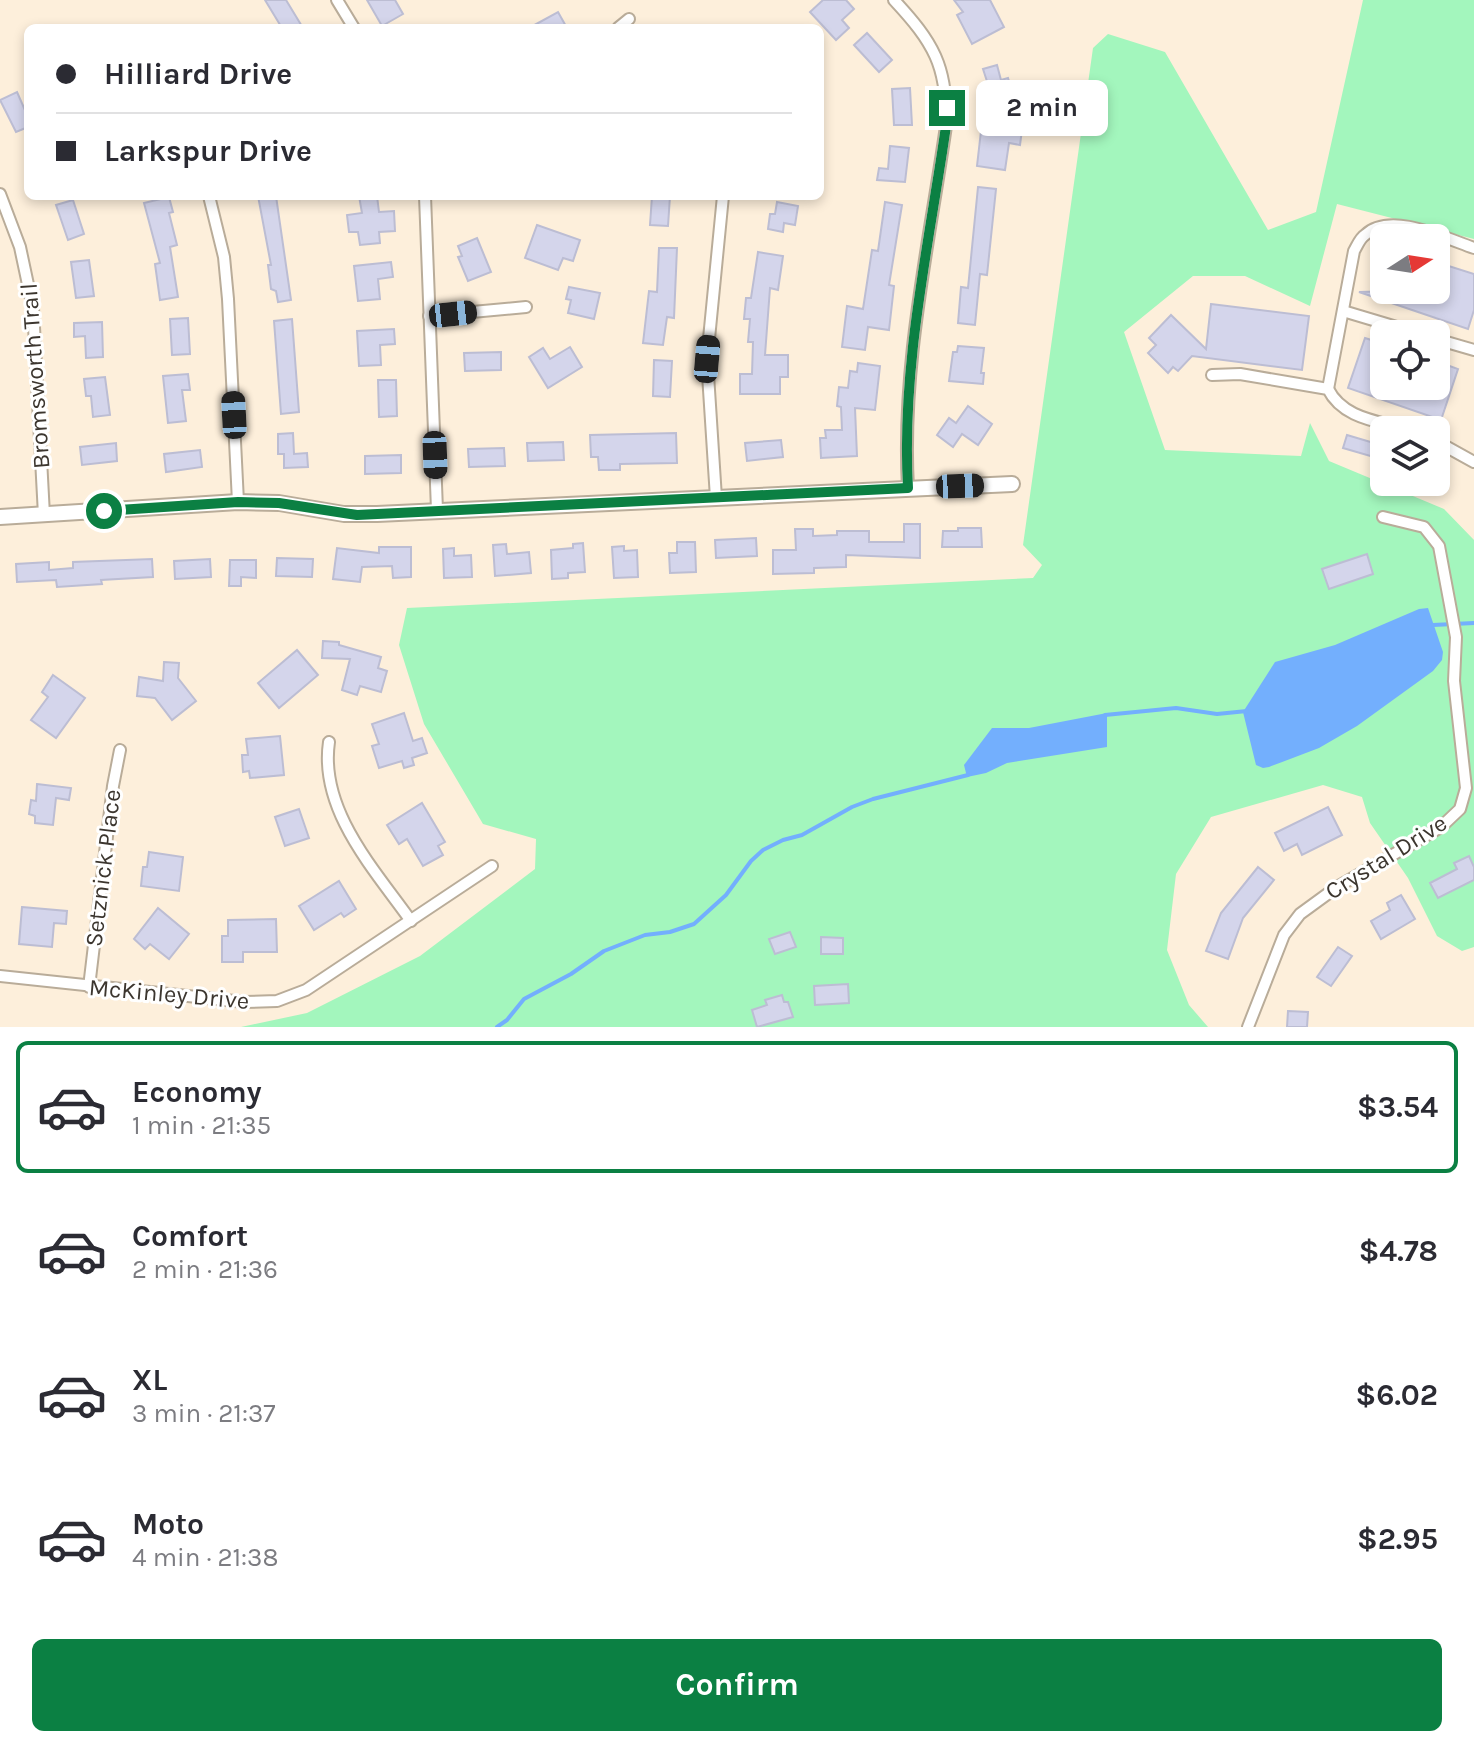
<!DOCTYPE html>
<html lang="en">
<head>
<meta charset="utf-8">
<style>
  :root { --surface:#fff; --page:#f7f7f7; --text:#2b2b33; --muted:#7c7c81; --line:#e1e1e2; --accent:#0b8043 }
  body { margin:0; font-family:Karla,sans-serif; background:var(--page); color:var(--text); height:100vh; display:flex; flex-direction:column; font-size:30px; white-space:nowrap }
  * { box-sizing:border-box; margin:0 }
  p { font-size:26px; color:var(--muted) }
  .icon { flex:none; width:44px; height:44px; fill:none; stroke:currentColor; stroke-width:2; stroke-linecap:round; stroke-linejoin:round }
  .map { position:relative; height:1027px; overflow:hidden }
  .panel { display:flex; flex-direction:column; background:var(--surface); flex:1 }
  .panel>* { flex:none }
  .hud { position:absolute; left:24px; top:24px; width:800px; height:176px; border-radius:12px; box-shadow:0 4px 12px #0003; display:grid; align-content:center; height:176px; padding:0 32px; background:var(--surface) }
  .needle { width:52px; rotate:78deg }
  .tools { position:absolute; left:1370px; top:224px; display:grid; gap:16px }
  .tools a { display:grid; place-items:center; width:80px; height:80px; border-radius:12px; background:var(--surface); box-shadow:0 4px 12px #0003; font-size:40px }
  .end { position:absolute; width:36px; height:36px; margin:-18px; border:10px solid #0b8043; background:#fff; box-shadow:0 0 0 4px #fff }
  .from { border-radius:50% }
  .bubble { position:absolute; height:56px; border-radius:12px; background:var(--surface); box-shadow:0 4px 12px #0003; font-size:26px; font-weight:700; line-height:56px; text-align:center }
  .car { position:absolute; width:24px; height:48px; margin:-24px -12px; border-radius:10px; box-shadow:0 0 6px 2px #0007; background:linear-gradient(#222 24%,#8ab4d8 0 40%,#222 0 76%,#8ab4d8 0 86%,#222 0) }
  .hud b { display:flex; align-items:center; gap:28px; height:76px; font-size:30px }
  .hud b+b { border-top:2px solid var(--line) }
  .hud i { width:20px; height:20px; background:var(--text) }
  ul { padding:14px 0 0; list-style:none }
  li { display:flex; align-items:center; gap:24px; height:132px; margin:0 16px 12px; padding:0 16px; border:4px solid transparent; border-radius:12px }
  li div { flex:1 }
  li b { display:block; font-size:30px }
  li em { font-style:normal; font-weight:700 }
  li.on { border-color:var(--accent) }
  li>.icon { width:72px; height:72px; stroke-width:1.5 }
  .button { display:flex; gap:16px; margin-top:auto; padding:16px 32px }
  .button a { flex:1; height:92px; border-radius:12px; background:var(--accent); color:#fff; font-size:32px; font-weight:700; line-height:92px; text-align:center }
  .map>svg:first-child { display:block }
  .green { fill:#a3f6bd }
  .water { fill:#73affd }
  .lines { fill:none; stroke-linecap:round; stroke-linejoin:round }
  .stream { stroke:#73affd; stroke-width:4 }
  .building { fill:#d4d5eb; stroke:#bcbdd3; stroke-width:2 }
  .minor-casing { stroke:#b9ac99; stroke-width:14 }
  .tertiary-casing { stroke:#b9ac99; stroke-width:18 }
  .minor { stroke:#fff; stroke-width:10 }
  .tertiary { stroke:#fff; stroke-width:14 }
  .route { stroke:#0b8043; stroke-width:10 }
  .labels { text-anchor:middle; stroke-width:6; stroke-linejoin:round; paint-order:stroke }
  .street-label { font-size:24px; fill:#3c362f; stroke:#fff }
</style>
</head>
<body>
<div class="map">
<svg width="1474" height="1027" viewBox="0 0 1474 1027">
  <rect width="100%" height="100%" fill="#fdefdb"/>
  <!-- green -->
  <path class="green" d="M1363 0H1474V239L1337 204 1310 306 1245 276H1193L1124 332 1165 450 1301 456 1310 423 1329 461 1444 509 1474 540V947L1462 951 1437 936 1408 878 1370 823 1362 797 1323 785 1211 817 1176 874 1167 950 1189 1005 1208 1027H241L307 1013 420 956 535 869 536 839 483 824 424 724 399 645 407 608 1033 578 1042 565 1023 545 1093 48 1108 34 1165 52 1268 230 1316 212Z"/>
  <!-- water -->
  <g class="water">
    <path d="M1428 608 1443 652 1442 660 1433 671 1357 726 1319 748 1269 767 1263 768 1256 765 1243 712 1275 662 1335 645 1419 609Z"/>
    <path d="M1107 713V747L1007 763 986 773 967 777 964 765 992 728H1029Z"/>
  </g>
  <g class="lines">
    <!-- stream -->
    <g class="stream">
      <path d="M1433 625 1474 623"/>
      <path d="M1105 715 1176 708 1217 714 1247 711"/>
      <path d="M497 1027 507 1020 524 999 571 974 604 951 645 935 670 932 694 924 726 895 751 861 763 850 783 840 802 835 852 807 873 799 968 775"/>
    </g>
  </g>
  <!-- building -->
  <g class="building">
    <path d="M265 0H286L303 28H282Z"/>
    <path d="M367 0H395L403 14 382 26Z"/>
    <path d="M823 0H846L854 9 842 20 849 28 836 40 810 12Z"/>
    <path d="M954 0H990L1004 27 972 44 957 15 963 12Z"/>
    <path d="M558 12 567 28H529Z"/>
    <path d="M867 33 892 60 879 72 854 45Z"/>
    <path d="M997 65 1001 80 1008 78 1014 97 994 103 983 69Z"/>
    <path d="M910 88 912 125H894L892 89Z"/>
    <path d="M17 92 28 117V127L16 132 0 100Z"/>
    <path d="M991 118 1023 122 1020 145 1009 143 1005 170 977 166 981 131 989 132Z"/>
    <path d="M890 146 909 148 905 182 877 180 879 168 888 169Z"/>
    <path d="M978 187 996 189 987 275 980 274 975 325 958 323 961 287 968 288Z"/>
    <path d="M258 196H276L291 300 278 302 276 291 271 289 268 265H271Z"/>
    <path d="M359 196H377L379 212 394 211 395 231 379 232 380 243 360 245 358 232H349L347 215 362 213Z"/>
    <path d="M652 196H670L668 226 650 225Z"/>
    <path d="M169 197 173 212 169 213 177 245 170 247 178 297 160 300 155 264 160 263 144 203Z"/>
    <path d="M73 200 84 234 68 240 56 205Z"/>
    <path d="M777 202 798 206 795 225 784 223 783 232 768 229 770 214H775Z"/>
    <path d="M885 202 902 205 889 285 894 286 889 330 868 327 865 350 842 347 847 306 863 309 872 250 878 251Z"/>
    <path d="M537 225 580 240 573 261 563 258 558 270 525 258Z"/>
    <path d="M477 238 491 272 468 281 458 257 462 256 458 246Z"/>
    <path d="M659 248H677L674 318 667 317 663 345 643 343 649 291 657 292Z"/>
    <path d="M758 252 783 256 778 290 770 288 765 355H788V377H780V394H740V374H752L753 342H748L750 319H744L746 298H751Z"/>
    <path d="M89 260 94 296 76 298 71 262Z"/>
    <path d="M391 262 393 277 378 279 380 299 358 301 354 266Z"/>
    <path d="M1436 262 1474 274V310L1468 329 1359 292 1436 290Z"/>
    <path d="M569 287 600 293 594 319 568 313 571 300 566 299Z"/>
    <path d="M1211 304 1309 316 1302 370 1192 356 1178 371 1173 367 1168 373 1148 353 1156 345 1149 338 1171 315 1206 349Z"/>
    <path d="M188 318 190 354 172 355 170 319Z"/>
    <path d="M292 319 299 412 281 414 274 321Z"/>
    <path d="M102 322 103 357 86 358 85 336 74 337V323Z"/>
    <path d="M394 329 395 344 380 345 381 365 359 366 357 331Z"/>
    <path d="M1365 338 1384 344V386H1436V361L1458 369 1441 420 1348 388Z"/>
    <path d="M958 346 984 348 981 373H984L983 384 949 381 953 352H957Z"/>
    <path d="M570 347 582 367 548 388 529 357 543 348 550 359Z"/>
    <path d="M501 352V370L465 371 464 353Z"/>
    <path d="M654 360 672 361 670 397 653 396Z"/>
    <path d="M858 363 880 366 875 410 855 408 857 456 821 458 820 438H826L825 430H842L841 407 837 406 839 387 848 388 850 371 857 372Z"/>
    <path d="M188 374 190 390H182L186 421 168 423 163 376Z"/>
    <path d="M105 377 110 415 93 417 91 396H86L84 379Z"/>
    <path d="M378 380H396L397 416 379 417Z"/>
    <path d="M968 406 992 424 978 445 962 434 953 447 937 435 949 418 956 423Z"/>
    <path d="M293 433 294 454 307 453 308 467 284 468V454H278V434Z"/>
    <path d="M676 433 677 463 620 464V470H599L598 457H591L590 435Z"/>
    <path d="M1347 435 1384 446V460L1343 448Z"/>
    <path d="M781 440 783 457 747 461 745 443Z"/>
    <path d="M563 442 564 460 528 461 527 443Z"/>
    <path d="M116 443 117 461 82 465 80 447Z"/>
    <path d="M504 448 505 466 469 467 468 449Z"/>
    <path d="M200 450 202 467 166 472 164 454Z"/>
    <path d="M401 455V473L365 474V456Z"/>
    <path d="M904 524H920V558L846 555V567L814 568V573L773 574V550H796L795 529H813V536L837 535V531H869V542H904Z"/>
    <path d="M958 528H981L982 547H942L943 531H958Z"/>
    <path d="M756 538 757 556 716 558 715 540Z"/>
    <path d="M677 542H695L696 572 670 573 669 553H677Z"/>
    <path d="M583 543 585 572 568 573V578L552 579 551 550 573 548V544Z"/>
    <path d="M506 544 507 554 529 552 531 573 495 576 493 545Z"/>
    <path d="M624 546V551L637 550 638 577 614 578 612 547Z"/>
    <path d="M379 547H411V577L393 578 392 566 362 567 360 582 333 579 337 548 379 553Z"/>
    <path d="M454 548V556L471 555 472 577 444 578 443 549Z"/>
    <path d="M1367 554 1373 574 1329 589 1322 569Z"/>
    <path d="M277 558 313 559 312 577 276 576Z"/>
    <path d="M152 559 153 577 101 580 102 584 57 587 56 580 17 582 16 564 49 562V570L73 568V562Z"/>
    <path d="M210 559 211 577 175 579 174 561Z"/>
    <path d="M230 560H256V578L241 577V586H229Z"/>
    <path d="M323 641 339 642V645L381 657 378 668 387 671 381 692 360 686 357 695 342 690 350 659 322 658Z"/>
    <path d="M297 650 318 675 279 708 258 683Z"/>
    <path d="M164 662 179 663 178 678 196 701 172 720 155 698 137 696 139 677 163 681Z"/>
    <path d="M53 675 85 698 56 738 31 720 48 697 42 692Z"/>
    <path d="M404 713 413 741 422 738 427 753 412 758 414 765 404 768 402 761 379 768 372 746 379 744 372 724Z"/>
    <path d="M280 736 284 775 250 778 249 771 243 772 242 755H248L246 739Z"/>
    <path d="M37 784 71 788 69 800 56 798 53 825 35 823V816L29 814 31 800 36 801Z"/>
    <path d="M422 803 445 842 438 846 443 855 423 866 407 839 399 844 387 825Z"/>
    <path d="M1328 807 1342 835 1302 855 1297 844 1284 851 1275 833Z"/>
    <path d="M299 809 309 838 285 846 275 817Z"/>
    <path d="M149 852 183 857 179 891 141 886 143 867H147Z"/>
    <path d="M1469 856 1474 867V880L1438 898 1430 883 1457 869 1454 863Z"/>
    <path d="M1258 867 1274 880 1243 918 1228 959 1206 951 1221 913Z"/>
    <path d="M339 881 356 909 344 917 341 913 314 930 299 906Z"/>
    <path d="M1401 895 1415 919 1381 939 1371 921 1390 910 1387 903Z"/>
    <path d="M22 907 67 911 66 924 54 923 52 947 19 944Z"/>
    <path d="M158 908 189 934 169 959 150 944 145 949 134 939Z"/>
    <path d="M276 919 277 952H243V962H222V936H228V920Z"/>
    <path d="M790 932 796 947 775 954 769 939Z"/>
    <path d="M821 937 843 938V954H821Z"/>
    <path d="M1338 947 1352 956 1331 986 1317 977Z"/>
    <path d="M848 984 849 1003 815 1005 814 986Z"/>
    <path d="M782 995 784 1002H788L793 1017 757 1027 752 1010 767 1005 765 1000Z"/>
    <path d="M1288 1011 1308 1012 1307 1027H1287Z"/>
  </g>
  <g class="lines">
    <defs>
      <g id="minor">
        <path d="M337 0 354 28"/>
        <path d="M894 0C933 42 948 66 946 126 929 245 901 367 908 488"/>
        <path d="M618 28 629 19"/>
        <path d="M0 194 20 247 33 308 44 515"/>
        <path d="M209 196 224 257 228 299 238 502"/>
        <path d="M425 196 437 510"/>
        <path d="M1343 311 1420 334"/>
        <path d="M429 316 526 307"/>
        <path d="M1436 339 1474 350"/>
        <path d="M1212 375 1240 374 1328 389C1343 419 1379 421 1408 430"/>
        <path d="M1328 389 1354 251C1357 246 1360 238 1365 235 1390 211 1445 238 1474 248"/>
        <path d="M1436 441 1474 462"/>
        <path d="M716 498 707 359 723 196"/>
        <path d="M329 742C319 810 374 869 411 921"/>
        <path d="M0 976 244 1002 277 1001 306 990 492 866"/>
        <path d="M89 987 113 786 120 750"/>
        <path d="M1248 1027 1284 935 1300 914 1337 887 1441 827 1460 809 1466 788 1454 681 1456 637 1439 546 1424 527 1383 517"/>
      </g>
      <path id="tertiary" d="M0 517 238 502 279 503 344 514H377L1012 484"/>
    </defs>
    <!-- minor casing -->
    <use href="#minor" class="minor-casing"/>
    <!-- tertiary casing -->
    <use href="#tertiary" class="tertiary-casing"/>
    <!-- minor -->
    <use href="#minor" class="minor"/>
    <!-- tertiary -->
    <use href="#tertiary" class="tertiary"/>
  </g>
  <g class="lines">
    <!-- route -->
    <path class="route" d="M104 511 238 502 279 503 357 515 908 488C901 366 929 245 946 126L947 108"/>
  </g>
  <g class="labels">
    <!-- street labels -->
    <g class="street-label">
      <text transform="translate(35 376) rotate(-94)" y="8">Bromsworth Trail</text>
      <text transform="translate(1386 857) rotate(-32)" y="8">Crystal Drive</text>
      <text transform="translate(103 868) rotate(-83)" y="8">Setznick Place</text>
      <text transform="translate(169 994) rotate(5)" y="8">McKinley Drive</text>
    </g>
  </g>
</svg>
<div class="tools">
<a><svg class="needle" viewBox="-14 -14 28 28"><path d="M0-13l5 13h-10z" fill="#e53935"/><path d="M0 13l5-13h-10z" fill="#7c7c81"/></svg></a>
<a><svg class="icon" aria-label="locate" viewBox="0 0 24 24"><circle cx="12" cy="12" r="6"/><path d="M12 2v4M12 18v4M2 12h4M18 12h4"/></svg></a>
<a><svg class="icon" aria-label="layers" viewBox="0 0 24 24"><path d="M12 4l9 5-9 5-9-5zM3 14l9 5 9-5"/></svg></a>
</div>
<i class="end from" style="left:104px;top:511px"></i>
<i class="end" style="left:947px;top:108px"></i>
<div class="bubble" style="left:976px;top:80px;width:132px">2 min</div>
<i class="car" style="left:453px;top:314px;rotate:84deg"></i>
<i class="car" style="left:707px;top:359px;rotate:5deg"></i>
<i class="car" style="left:234px;top:415px;rotate:357deg"></i>
<i class="car" style="left:435px;top:455px;rotate:178deg"></i>
<i class="car" style="left:960px;top:486px;rotate:88deg"></i>
<div class="hud">
<b><i class="from"></i>Hilliard Drive</b>
<b><i></i>Larkspur Drive</b>
</div>
</div>
<section class="panel">
<ul>
<li class="on"><svg class="icon" aria-label="car" viewBox="0 0 24 24"><path d="M5 17H2v-5l4-1 3-4h7l3 4 3 1v5h-3M9 17h6M6 11h13"/><circle cx="7" cy="17" r="2"/><circle cx="17" cy="17" r="2"/></svg><div><b>Economy</b><p>1 min · 21:35</p></div><em>$3.54</em></li>
<li><svg class="icon" aria-label="car" viewBox="0 0 24 24"><path d="M5 17H2v-5l4-1 3-4h7l3 4 3 1v5h-3M9 17h6M6 11h13"/><circle cx="7" cy="17" r="2"/><circle cx="17" cy="17" r="2"/></svg><div><b>Comfort</b><p>2 min · 21:36</p></div><em>$4.78</em></li>
<li><svg class="icon" aria-label="car" viewBox="0 0 24 24"><path d="M5 17H2v-5l4-1 3-4h7l3 4 3 1v5h-3M9 17h6M6 11h13"/><circle cx="7" cy="17" r="2"/><circle cx="17" cy="17" r="2"/></svg><div><b>XL</b><p>3 min · 21:37</p></div><em>$6.02</em></li>
<li><svg class="icon" aria-label="car" viewBox="0 0 24 24"><path d="M5 17H2v-5l4-1 3-4h7l3 4 3 1v5h-3M9 17h6M6 11h13"/><circle cx="7" cy="17" r="2"/><circle cx="17" cy="17" r="2"/></svg><div><b>Moto</b><p>4 min · 21:38</p></div><em>$2.95</em></li>
</ul>
<div class="button"><a>Confirm</a></div>
</section>
</body>
</html>
